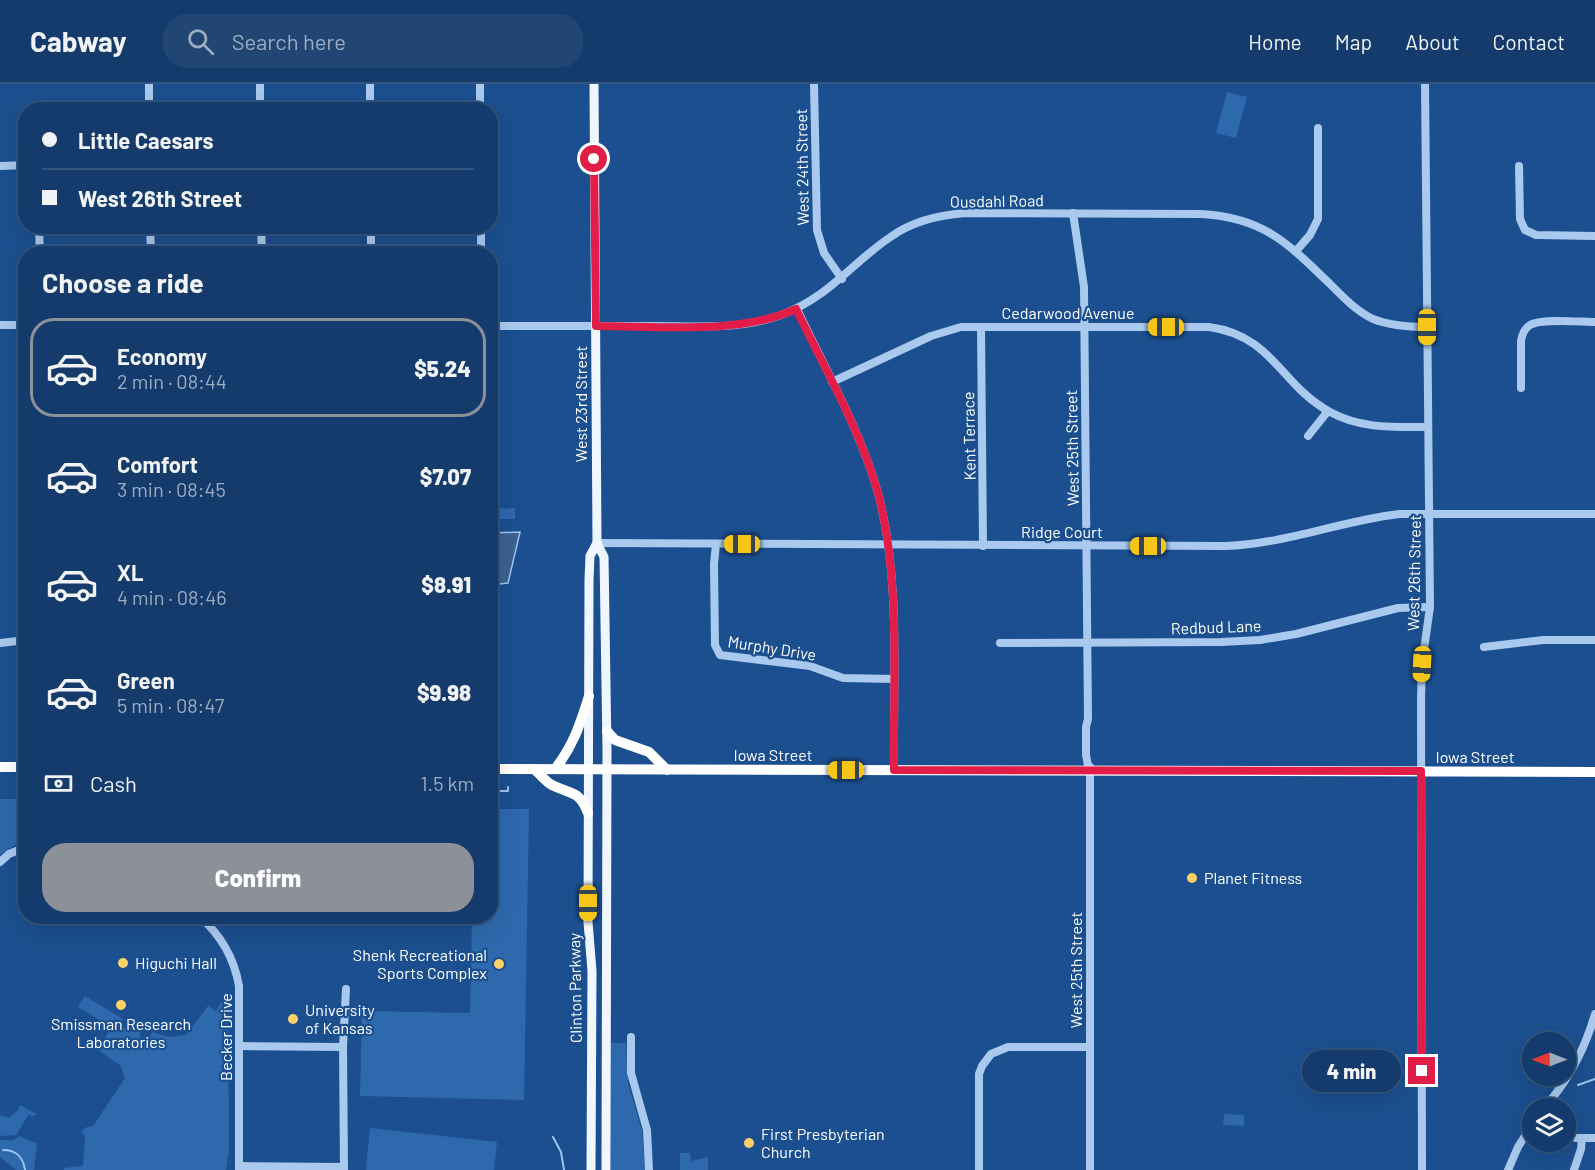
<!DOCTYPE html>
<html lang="en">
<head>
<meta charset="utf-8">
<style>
  :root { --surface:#143b6b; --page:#214673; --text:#f1f3f6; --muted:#9dadc1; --line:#33557e; --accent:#8c9099 }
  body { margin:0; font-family:Barlow,sans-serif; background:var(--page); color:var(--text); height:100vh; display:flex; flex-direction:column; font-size:22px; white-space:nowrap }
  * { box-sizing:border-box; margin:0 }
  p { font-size:20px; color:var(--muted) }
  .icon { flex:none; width:33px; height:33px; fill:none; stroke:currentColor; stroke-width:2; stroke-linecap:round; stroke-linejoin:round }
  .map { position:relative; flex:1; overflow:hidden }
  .sheet { position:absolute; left:18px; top:162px; width:480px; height:678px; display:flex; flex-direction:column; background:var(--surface); border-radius:24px; box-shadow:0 6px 24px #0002,0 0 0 2px var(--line) }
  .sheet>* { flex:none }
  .banner { position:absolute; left:18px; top:18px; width:480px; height:132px; border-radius:24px; box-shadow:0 6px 24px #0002,0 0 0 2px var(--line); display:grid; align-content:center; height:132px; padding:0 24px; background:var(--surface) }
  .needle { width:39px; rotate:270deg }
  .controls { position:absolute; left:1522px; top:948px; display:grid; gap:12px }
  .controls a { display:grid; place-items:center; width:54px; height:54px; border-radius:50%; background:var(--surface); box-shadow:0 6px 24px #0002,0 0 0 2px var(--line); font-size:30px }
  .end { position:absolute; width:27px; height:27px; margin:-14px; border:8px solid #e11d48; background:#fff; box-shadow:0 0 0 3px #fff }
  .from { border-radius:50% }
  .bubble { position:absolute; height:42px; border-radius:21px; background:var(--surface); box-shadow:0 6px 24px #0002,0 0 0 2px var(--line); font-size:20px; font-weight:800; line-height:42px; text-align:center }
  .car { position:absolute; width:18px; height:36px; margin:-18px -9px; border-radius:8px; box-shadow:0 0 4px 2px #0007; background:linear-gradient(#f5c518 24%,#345 0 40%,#f5c518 0 76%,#345 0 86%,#f5c518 0) }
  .banner b { display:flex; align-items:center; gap:21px; height:57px; font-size:22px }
  .banner b+b { border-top:2px solid var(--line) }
  .banner i { width:15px; height:15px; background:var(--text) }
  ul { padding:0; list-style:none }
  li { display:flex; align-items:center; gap:18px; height:99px; margin:0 12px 9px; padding:0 12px; border:3px solid transparent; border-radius:24px }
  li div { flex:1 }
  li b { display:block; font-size:22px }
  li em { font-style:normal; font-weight:800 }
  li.current { border-color:var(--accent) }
  li>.icon { width:54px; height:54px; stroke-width:1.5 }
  h2 { padding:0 24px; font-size:27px; line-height:72px }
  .pay { display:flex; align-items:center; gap:15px; height:66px; padding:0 24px; font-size:22px }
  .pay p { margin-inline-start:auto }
  .cta { display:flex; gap:12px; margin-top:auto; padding:12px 24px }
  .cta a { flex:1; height:69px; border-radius:24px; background:var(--accent); color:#fff; font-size:24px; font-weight:800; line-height:69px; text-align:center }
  header { display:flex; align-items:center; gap:36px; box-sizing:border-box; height:84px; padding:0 30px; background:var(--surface); border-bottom:2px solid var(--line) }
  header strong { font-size:28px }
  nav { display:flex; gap:33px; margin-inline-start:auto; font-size:21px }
  .search { width:420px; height:54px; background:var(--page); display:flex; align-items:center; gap:15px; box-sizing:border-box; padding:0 21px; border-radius:24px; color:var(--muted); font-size:22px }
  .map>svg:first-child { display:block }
  .green { fill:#2e69ad }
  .water { fill:#3c6290; stroke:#9cc4f0; stroke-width:1.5 }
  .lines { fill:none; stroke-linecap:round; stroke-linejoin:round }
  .stream { stroke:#9cc4f0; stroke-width:2 }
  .minor { stroke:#a9c9ee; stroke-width:8 }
  .major { stroke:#f0f6ff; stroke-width:9 }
  .highway { stroke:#fff; stroke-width:10 }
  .route { stroke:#e11d48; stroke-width:8 }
  .poi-dot { fill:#ffd166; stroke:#1b4f8f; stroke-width:2 }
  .labels { text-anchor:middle; stroke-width:4.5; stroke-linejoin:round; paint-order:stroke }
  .street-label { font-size:16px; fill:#fff; stroke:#1b4f8f }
  .poi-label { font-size:16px; fill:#fff; stroke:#1b4f8f; text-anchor:start }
</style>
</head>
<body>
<header>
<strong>Cabway</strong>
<div class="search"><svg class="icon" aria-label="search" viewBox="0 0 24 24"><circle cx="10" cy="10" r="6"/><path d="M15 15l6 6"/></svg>Search here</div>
<nav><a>Home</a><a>Map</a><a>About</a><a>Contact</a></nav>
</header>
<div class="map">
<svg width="1595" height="1086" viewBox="0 0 1595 1086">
  <rect width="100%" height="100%" fill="#1b4f8f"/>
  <!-- green -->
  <g class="green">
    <path d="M1227 8 1247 13 1236 54 1216 49Z"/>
    <rect x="491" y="364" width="9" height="14"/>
    <path d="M515 424V435H491V425Z"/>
    <path d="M0 715H25L26 754 0 771Z"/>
    <path d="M491 725H529L524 1016 360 1012 362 927 470 929 472 833 490 832Z"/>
    <path d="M228 907 229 1066 226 1086H64V1084L83 1082 85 1052 81 1047 87 1043 93 1042 125 994 121 982 98 966 111 943 78 923 85 912 123 935 121 941 133 948 137 941 143 943 139 952 146 957 153 948 168 953 186 951 208 922 216 927Z"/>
    <path d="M611 959H626L628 999 642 1047 645 1086H611Z"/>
    <path d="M20 1021 37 1030 33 1032 29 1030 16 1051 0 1052V1031L9 1034 18 1026Z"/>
    <path d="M1224 1030 1244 1031V1042L1223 1041Z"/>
    <path d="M370 1044 497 1058 494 1086H366Z"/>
    <path d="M20 1052 37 1060 34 1086H16L0 1073V1056H13Z"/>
    <path d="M680 1069H690L691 1077 708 1073V1086H680Z"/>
  </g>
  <!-- water -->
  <path class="water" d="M520 448 508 499 491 501V449Z"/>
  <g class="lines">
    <!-- stream -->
    <g class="stream">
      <path d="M490 707H508V703"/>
      <path d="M1578 1001 1595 995"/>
      <path d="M553 1053 561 1068 564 1086"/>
      <path d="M3 1066C17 1066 23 1073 25 1086"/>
    </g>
    <!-- minor -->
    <g class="minor">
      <path d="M149 0V26"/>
      <path d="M260 0V26"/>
      <path d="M370 0V26"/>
      <path d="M480 0V26"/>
      <path d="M814 0 817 146 824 169 842 195"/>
      <path d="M0 82 26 81"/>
      <path d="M1519 82 1520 135 1525 146 1536 151 1595 152"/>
      <path d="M1073 129 1084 203 1088 635 1086 643V671L1089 687"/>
      <path d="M39 142 40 170"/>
      <path d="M150 142 151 170"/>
      <path d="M261 142 262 170"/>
      <path d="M371 142V170"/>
      <path d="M481 142V170"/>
      <path d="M1296 167 1310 151 1318 135V44"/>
      <path d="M797 225C825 285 860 345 878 409 901 495 893 597 894 686"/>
      <path d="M0 241H26"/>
      <path d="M490 242C545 242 600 242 655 242 697 242 741 246 781 231 830 213 852 178 892 152 913 137 940 131 965 129L1201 130C1262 133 1288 159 1330 200 1343 213 1356 227 1373 235 1391 242 1409 243 1427 243"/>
      <path d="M981 243 983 462"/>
      <path d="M832 298 931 252 961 243H1209C1274 252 1280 301 1330 328 1361 345 1394 343 1428 343"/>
      <path d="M1521 304V257C1522 250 1524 245 1530 241 1542 234 1580 238 1595 238"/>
      <path d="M1308 352 1328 327"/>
      <path d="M597 459 1226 462C1284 460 1341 437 1399 430H1595"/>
      <path d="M716 460 714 480 715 561 720 571 810 582 843 594 894 595"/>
      <path d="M0 559 26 556"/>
      <path d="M1000 559 1221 558 1260 556 1296 550 1398 524 1430 523"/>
      <path d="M1484 563 1543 556H1595"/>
      <path d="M1090 683V1086"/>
      <path d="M0 778 9 770 26 763"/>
      <path d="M199 832C221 851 234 873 239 902V1086"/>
      <path d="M631 953V989L647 1046 649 1086"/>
      <path d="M240 962 343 963"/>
      <path d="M1544 1024C1568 997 1585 965 1595 930"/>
      <path d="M1566 1050 1576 1054H1595"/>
      <path d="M239 1082 344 1083"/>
      <path d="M344 1086 343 963 346 905"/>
      <path d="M979 1086V990L982 982 991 970 1008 963H1090"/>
      <path d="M1422 1086 1421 615 1422 580 1430 523 1425 0"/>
      <path d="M1508 1086 1518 1063 1533 1039"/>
      <path d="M1574 1086 1581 1065 1582 1054"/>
    </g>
    <!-- major -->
    <g class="major">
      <path d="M594 0 597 459 604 473 607 666 606 1086"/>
      <path d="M591 1086 592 887 588 838 589 496 590 472 597 459"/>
    </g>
    <!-- highway -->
    <g class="highway">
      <path d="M607 647 615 656 649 668 667 686"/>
      <path d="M0 683H26"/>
      <path d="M490 685 1595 688"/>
      <path d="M534 685C540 690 546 698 552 701 572 711 579 706 588 729"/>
      <path d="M555 685C574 661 580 640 589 612"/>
    </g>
  </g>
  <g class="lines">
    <!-- route -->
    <path class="route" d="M594 75 596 242C659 242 739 251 796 225 825 285 860 345 878 409 901 496 893 596 894 686L1421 687 1422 987"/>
  </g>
  <!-- markers -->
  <g class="poi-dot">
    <circle cx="1192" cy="794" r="6"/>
    <circle cx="123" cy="879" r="6"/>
    <circle cx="499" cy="880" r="6"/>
    <circle cx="121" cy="921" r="6"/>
    <circle cx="293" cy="935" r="6"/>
    <circle cx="749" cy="1059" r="6"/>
  </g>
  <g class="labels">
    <!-- street labels -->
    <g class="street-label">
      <text transform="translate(802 83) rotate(-91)" y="6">West 24th Street</text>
      <text transform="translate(997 117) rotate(-1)" y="6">Ousdahl Road</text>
      <text x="1068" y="235">Cedarwood Avenue</text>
      <text transform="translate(581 320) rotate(-90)" y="6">West 23rd Street</text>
      <text transform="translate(969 352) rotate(-91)" y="6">Kent Terrace</text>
      <text transform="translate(1072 364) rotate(-91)" y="6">West 25th Street</text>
      <text x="1062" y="454">Ridge Court</text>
      <text transform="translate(1414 489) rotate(-89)" y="6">West 26th Street</text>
      <text transform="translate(1216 543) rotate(-2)" y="6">Redbud Lane</text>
      <text transform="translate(772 564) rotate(9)" y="6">Murphy Drive</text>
      <text x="773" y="677">Iowa Street</text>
      <text x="1475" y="679">Iowa Street</text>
      <text transform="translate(1076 886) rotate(-90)" y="6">West 25th Street</text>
      <text transform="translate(575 904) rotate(-91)" y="6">Clinton Parkway</text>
      <text transform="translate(226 953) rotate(-90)" y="6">Becker Drive</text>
    </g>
    <!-- poi labels -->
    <g class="poi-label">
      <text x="1204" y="800">Planet Fitness</text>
      <text x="487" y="877" text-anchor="end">Shenk Recreational<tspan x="487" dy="18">Sports Complex</tspan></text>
      <text x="135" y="885">Higuchi Hall</text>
      <text x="305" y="932">University<tspan x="305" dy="18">of Kansas</tspan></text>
      <text x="121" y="946" text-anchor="middle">Smissman Research<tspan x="121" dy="18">Laboratories</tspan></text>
      <text x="761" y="1056">First Presbyterian<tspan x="761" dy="18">Church</tspan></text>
    </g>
  </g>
</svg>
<div class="controls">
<a><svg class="needle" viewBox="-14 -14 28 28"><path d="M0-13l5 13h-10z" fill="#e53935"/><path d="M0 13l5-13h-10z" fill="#9dadc1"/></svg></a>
<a><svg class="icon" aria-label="layers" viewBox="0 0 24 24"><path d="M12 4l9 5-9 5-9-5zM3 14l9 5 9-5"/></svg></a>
</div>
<i class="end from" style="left:594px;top:75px"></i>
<i class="end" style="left:1422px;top:987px"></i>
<div class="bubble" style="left:1302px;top:966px;width:99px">4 min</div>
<i class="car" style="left:1166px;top:243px;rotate:270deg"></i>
<i class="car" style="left:1427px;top:243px;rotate:180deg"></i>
<i class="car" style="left:742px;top:460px;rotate:270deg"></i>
<i class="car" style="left:1148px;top:462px;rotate:270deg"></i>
<i class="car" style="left:1422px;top:580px;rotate:183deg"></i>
<i class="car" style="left:846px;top:686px;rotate:270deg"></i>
<i class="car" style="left:588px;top:819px;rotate:180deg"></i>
<div class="banner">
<b><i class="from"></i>Little Caesars</b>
<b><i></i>West 26th Street</b>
</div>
<section class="sheet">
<h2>Choose a ride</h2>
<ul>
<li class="current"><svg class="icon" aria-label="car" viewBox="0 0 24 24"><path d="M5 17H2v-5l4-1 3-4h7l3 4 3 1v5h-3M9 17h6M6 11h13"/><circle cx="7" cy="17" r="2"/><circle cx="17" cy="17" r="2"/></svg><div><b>Economy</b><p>2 min · 08:44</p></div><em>$5.24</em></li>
<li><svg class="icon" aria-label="car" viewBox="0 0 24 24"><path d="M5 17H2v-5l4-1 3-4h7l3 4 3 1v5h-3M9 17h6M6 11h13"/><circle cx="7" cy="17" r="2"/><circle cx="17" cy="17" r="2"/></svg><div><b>Comfort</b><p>3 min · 08:45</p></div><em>$7.07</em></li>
<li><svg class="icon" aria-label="car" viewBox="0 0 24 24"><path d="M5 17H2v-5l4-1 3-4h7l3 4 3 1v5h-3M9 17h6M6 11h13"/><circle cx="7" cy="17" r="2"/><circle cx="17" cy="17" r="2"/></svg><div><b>XL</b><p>4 min · 08:46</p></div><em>$8.91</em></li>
<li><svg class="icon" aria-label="car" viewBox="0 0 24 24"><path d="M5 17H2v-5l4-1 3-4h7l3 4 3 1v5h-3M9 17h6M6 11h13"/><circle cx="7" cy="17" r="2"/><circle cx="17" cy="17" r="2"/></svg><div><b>Green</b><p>5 min · 08:47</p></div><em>$9.98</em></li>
</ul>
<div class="pay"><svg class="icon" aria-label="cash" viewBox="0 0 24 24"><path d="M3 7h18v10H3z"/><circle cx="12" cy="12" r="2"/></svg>Cash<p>1.5 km</p></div>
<div class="cta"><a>Confirm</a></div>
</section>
</div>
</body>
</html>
